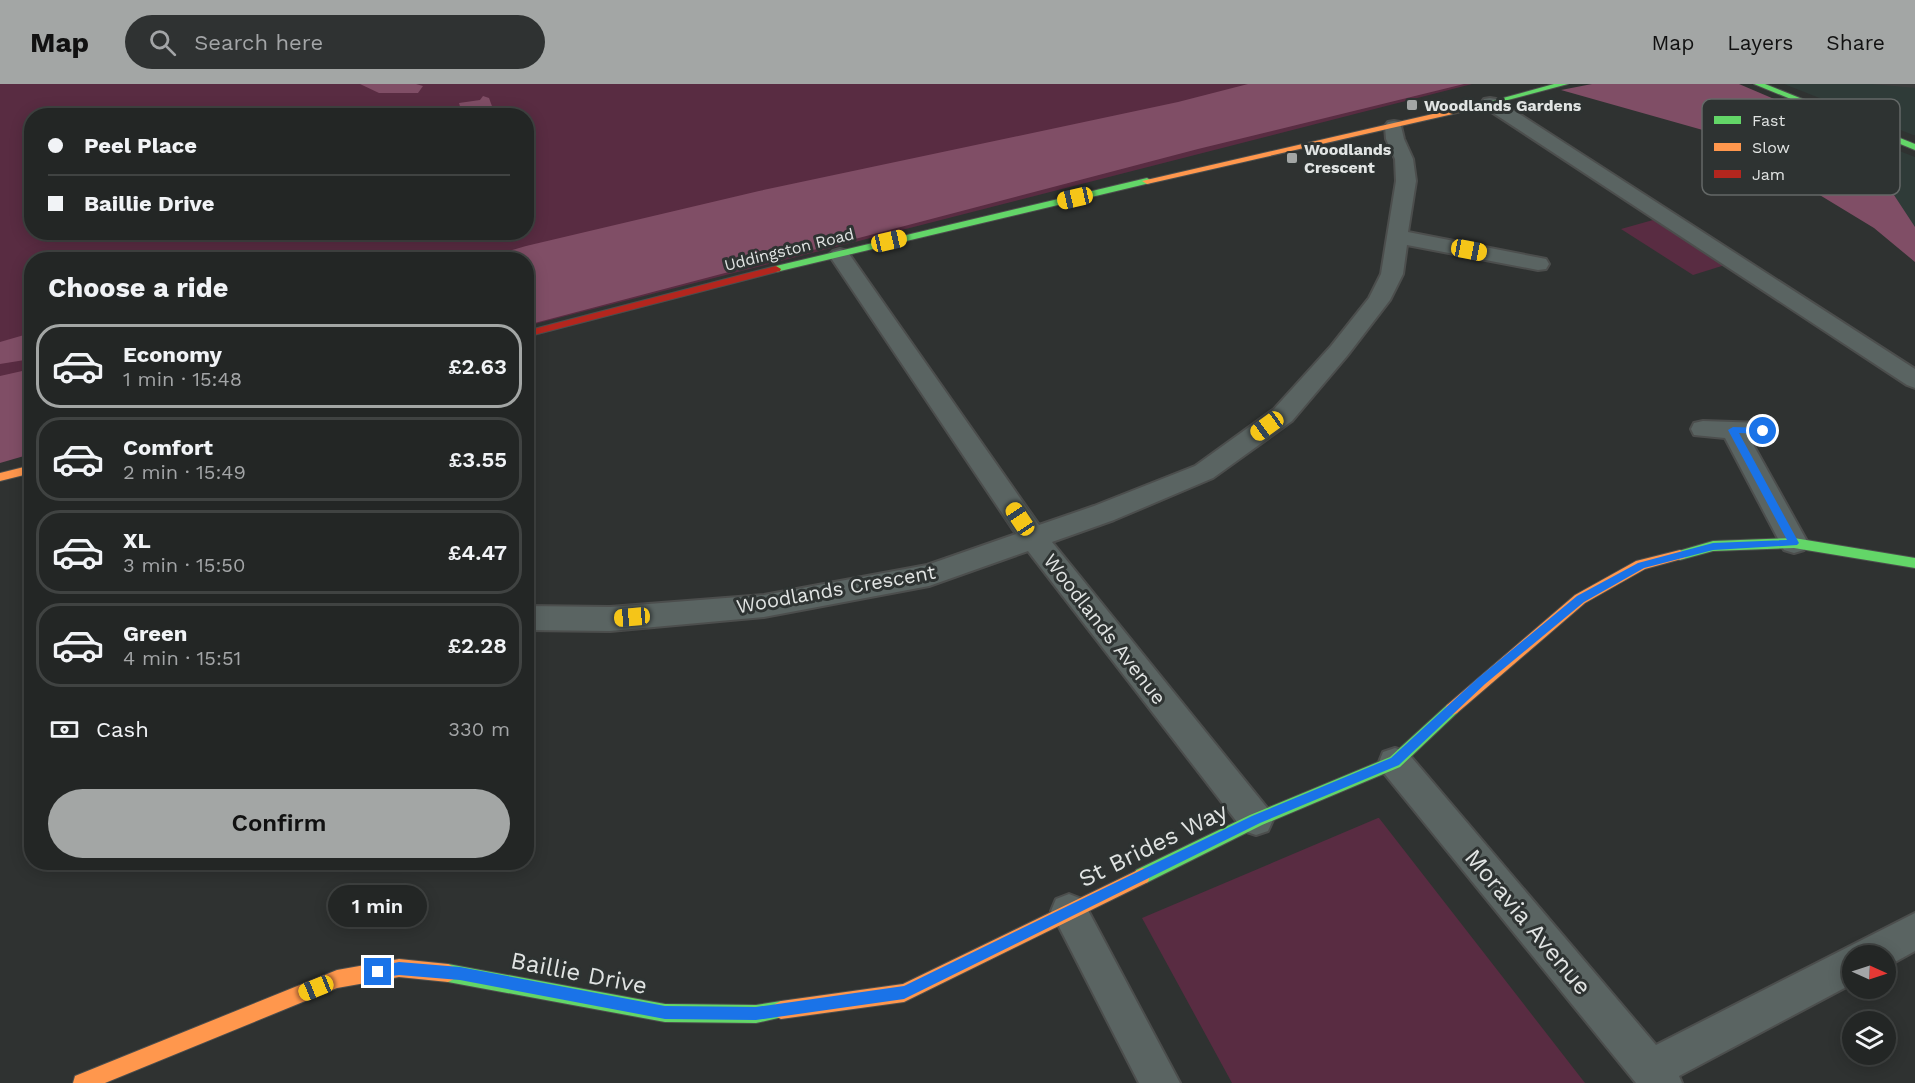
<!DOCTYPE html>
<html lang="en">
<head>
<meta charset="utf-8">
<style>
  :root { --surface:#232625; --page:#2f3232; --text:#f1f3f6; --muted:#a3a5a7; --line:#404342; --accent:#a3a6a5 }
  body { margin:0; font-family:"Work Sans",sans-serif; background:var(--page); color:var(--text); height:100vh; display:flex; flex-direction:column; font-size:22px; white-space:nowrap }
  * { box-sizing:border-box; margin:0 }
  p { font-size:20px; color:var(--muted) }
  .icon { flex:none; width:33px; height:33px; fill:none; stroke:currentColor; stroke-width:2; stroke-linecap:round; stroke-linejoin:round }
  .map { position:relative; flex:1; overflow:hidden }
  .side { position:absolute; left:24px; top:168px; width:510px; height:618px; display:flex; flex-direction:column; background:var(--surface); border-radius:24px; box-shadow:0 3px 15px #0003,0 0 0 2px var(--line) }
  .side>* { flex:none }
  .banner { position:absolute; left:24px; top:24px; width:510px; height:132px; border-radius:24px; box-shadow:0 3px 15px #0003,0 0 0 2px var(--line); display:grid; align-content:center; height:132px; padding:0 24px; background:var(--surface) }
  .needle { width:39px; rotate:93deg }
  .tools { position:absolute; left:1842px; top:861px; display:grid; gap:12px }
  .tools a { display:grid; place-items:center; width:54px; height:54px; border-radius:50%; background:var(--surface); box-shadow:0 3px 15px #0003,0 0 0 2px var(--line); font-size:30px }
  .end { position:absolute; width:27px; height:27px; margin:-14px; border:8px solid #1a73e8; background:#fff; box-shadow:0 0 0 3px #fff }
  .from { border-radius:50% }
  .bubble { position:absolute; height:42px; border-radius:21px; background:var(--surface); box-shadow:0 3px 15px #0003,0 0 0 2px var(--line); font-size:20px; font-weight:600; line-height:42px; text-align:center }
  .car { position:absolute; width:18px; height:36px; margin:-18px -9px; border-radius:8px; box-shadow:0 0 4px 2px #0007; background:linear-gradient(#f5c518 24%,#345 0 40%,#f5c518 0 76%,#345 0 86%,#f5c518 0) }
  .banner b { display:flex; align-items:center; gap:21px; height:57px; font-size:22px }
  .banner b+b { border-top:2px solid var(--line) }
  .banner i { width:15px; height:15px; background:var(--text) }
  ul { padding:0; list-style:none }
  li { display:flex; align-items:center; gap:18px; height:84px; margin:0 12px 9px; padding:0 12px; border:3px solid var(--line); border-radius:24px }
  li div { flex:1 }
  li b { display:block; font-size:22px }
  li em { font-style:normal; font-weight:600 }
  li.current { border-color:var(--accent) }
  li>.icon { width:54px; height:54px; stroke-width:1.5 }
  h2 { padding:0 24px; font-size:27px; line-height:72px }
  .pay { display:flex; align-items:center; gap:15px; height:66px; padding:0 24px; font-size:22px }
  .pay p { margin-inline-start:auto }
  .primary-button { display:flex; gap:12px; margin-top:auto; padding:12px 24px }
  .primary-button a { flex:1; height:69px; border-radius:36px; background:var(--accent); color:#111; font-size:24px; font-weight:600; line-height:69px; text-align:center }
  header { display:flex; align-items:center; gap:36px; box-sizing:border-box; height:84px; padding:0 30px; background:var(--accent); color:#111 }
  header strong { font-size:28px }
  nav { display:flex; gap:33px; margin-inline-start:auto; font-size:21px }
  .search { width:420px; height:54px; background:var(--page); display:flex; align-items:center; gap:15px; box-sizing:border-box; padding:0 21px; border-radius:33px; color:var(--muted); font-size:22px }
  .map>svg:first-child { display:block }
  .built { fill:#2f3b38 }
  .green { fill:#592c42; fill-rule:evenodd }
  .forest { fill:#804e66 }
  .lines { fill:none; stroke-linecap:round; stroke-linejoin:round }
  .street-casing { stroke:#4c4e4d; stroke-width:4 }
  .fast-casing { stroke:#4c4e4d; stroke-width:2 }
  .slow-casing { stroke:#4c4e4d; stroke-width:2 }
  .jam-casing { stroke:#4c4e4d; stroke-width:2 }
  .street { fill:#5a6462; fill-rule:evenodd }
  .fast { fill:#63d668; fill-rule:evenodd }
  .slow { fill:#ff974d; fill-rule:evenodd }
  .jam { fill:#b3261e; fill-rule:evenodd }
  .wall { fill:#3a3c3c }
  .route { fill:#1a73e8 }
  .poi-dot { fill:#a3a6a5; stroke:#2e3332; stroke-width:2 }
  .labels { text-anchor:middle; stroke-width:6; stroke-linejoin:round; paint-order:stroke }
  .far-poi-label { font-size:16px; font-weight:bold; fill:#e1e4e3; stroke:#2e3332; text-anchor:start }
  .far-street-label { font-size:16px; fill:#e1e4e3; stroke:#2e3332 }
  .street-label { font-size:20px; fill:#e1e4e3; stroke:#2e3332 }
  .near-street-label { font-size:24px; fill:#e1e4e3; stroke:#2e3332 }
  .key { fill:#2e3332; stroke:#646867; stroke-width:1.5 }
  .key-label { font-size:16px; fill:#e1e4e3 }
</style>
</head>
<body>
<header>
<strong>Map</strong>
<div class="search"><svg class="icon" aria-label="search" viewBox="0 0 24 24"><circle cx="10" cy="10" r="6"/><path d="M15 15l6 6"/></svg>Search here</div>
<nav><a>Map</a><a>Layers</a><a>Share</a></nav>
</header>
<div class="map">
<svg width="1915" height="999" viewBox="0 0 1915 999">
  <rect width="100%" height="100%" fill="#2f3231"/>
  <!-- built -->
  <g class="built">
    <path d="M1784 0H1915V51H1913Z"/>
    <path d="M1814 34 1915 73V158L1806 55Z"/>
  </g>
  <!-- green -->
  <g class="green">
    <path d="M0 0H1472L527 242 526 176H32L31 369 0 377ZM32 32H526V148H32Z"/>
    <path d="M1653 136 1725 181 1693 191 1621 145Z"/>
    <path d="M1378 734H1379L1585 999H1232L1142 834Z"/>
  </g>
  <!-- forest -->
  <g class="forest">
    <path d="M360 0H416L423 2 418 9H379Z"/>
    <path d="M1248 0H1464L1198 65 527 241 526 176 482 175 526 162 759 107 1178 18Z"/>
    <path d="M1592 0H1739L1819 34 1806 57 1834 84 1892 108 1915 143V178L1874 144 1795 96 1763 63 1561 6Z"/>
    <path d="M483 12 489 14 493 25 485 29 461 26 459 19 480 16Z"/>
    <path d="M31 249V275L0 280V258Z"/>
    <path d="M31 285V370L0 379V292Z"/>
  </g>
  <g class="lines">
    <defs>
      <g id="street">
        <path d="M1490 14 1496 15 1915 285V304L1907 301 1484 23 1481 19 1484 15Z"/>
        <path d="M1394 37 1400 38 1404 55 1413 75 1416 97 1408 148 1546 175 1549 180 1546 185 1538 186 1407 161 1403 190 1390 216 1347 272 1292 337 1213 394 1114 436 1052 458 1268 725 1273 736 1268 747 1256 751 1244 747 1028 467 929 502 764 533 610 547 526 546V522L610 523 764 511 927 481 1016 450 829 171 833 167 840 165 847 167 1039 441 1094 422 1195 382 1274 325 1331 262 1369 214 1381 190 1396 97 1395 75 1386 55 1385 42 1388 38Z"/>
        <path d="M1703 337 1763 339 1772 341 1776 347 1772 353 1750 355 1808 459 1804 466 1794 469 1784 466 1725 354 1694 351 1691 345 1694 339Z"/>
        <path d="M1395 664 1407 668 1656 961 1915 829V867L1886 883V872H1852V900L1679 992 1682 999H1636L1383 688 1379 678 1383 668Z"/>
        <path d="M1069 810 1082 815 1180 999H1139L1051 827 1056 815Z"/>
      </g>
      <g id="fast">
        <path d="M1554 0H1568L1485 22 1481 20Z"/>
        <path d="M1754 0H1765L1915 60V66Z"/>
        <path d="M1147 94 1152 97 1150 99 776 188 771 185 776 182Z"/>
        <path d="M1794 454 1915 474V484L1794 464 1713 467 1680 476 1673 471 1675 468 1713 457Z"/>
        <path d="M1452 619 1457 621 1459 625 1457 629 1400 683 1262 741 1148 798 1142 800 1136 798 1134 792 1136 786 1250 731 1390 673 1447 621Z"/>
        <path d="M448 880 665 920 756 921 781 917 787 920 790 926 787 932 756 939 665 938 448 898 442 895 439 889 442 883Z"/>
      </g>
      <g id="slow">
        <path d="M1485 18 1489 20 1488 22 1147 100 1142 97Z"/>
        <path d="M32 381V389L0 397V389Z"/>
        <path d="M1680 466 1687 471 1685 474 1645 485 1585 519 1457 629 1452 631 1447 629 1445 625 1447 621 1575 511 1636 477Z"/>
        <path d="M1142 784 1148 786 1150 792 1148 798 904 918 781 935 775 932 772 926 775 920 781 917 903 900Z"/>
        <path d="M399 875 448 880 454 883 457 889 454 895 448 898 399 893 337 904 105 999H73L75 992 337 886Z"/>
      </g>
      <path id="jam" d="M776 182 781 185 780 187 526 253V247Z"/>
    </defs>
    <!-- street casing -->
    <use href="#street" class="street-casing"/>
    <!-- fast casing -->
    <use href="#fast" class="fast-casing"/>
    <!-- slow casing -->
    <use href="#slow" class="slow-casing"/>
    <!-- jam casing -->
    <use href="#jam" class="jam-casing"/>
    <!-- street -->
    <use href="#street" class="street"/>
    <!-- fast -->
    <use href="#fast" class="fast"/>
    <!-- slow -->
    <use href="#slow" class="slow"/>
    <!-- jam -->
    <use href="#jam" class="jam"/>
  </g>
  <!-- wall -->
  <path class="wall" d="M1871 0H1915V4Z"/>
  <!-- route -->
  <path class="route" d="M1733 343 1763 344 1768 347 1763 350 1739 349 1799 459 1797 461 1713 466 1644 484 1584 518 1485 600 1399 681 1260 739 904 915 756 936 665 935 460 896 399 891 378 894 374 892 372 888 374 883 399 878 460 883 665 922 756 923 904 902 1252 732 1391 674 1478 594 1577 512 1638 479 1713 459 1787 456 1728 346Z"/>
  <!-- markers -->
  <g class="poi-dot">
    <rect x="1406" y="15" width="12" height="12" rx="3"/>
    <rect x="1286" y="68" width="12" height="12" rx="3"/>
  </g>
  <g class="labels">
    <!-- far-poi labels -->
    <g class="far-poi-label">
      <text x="1424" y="27">Woodlands Gardens</text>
      <text x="1304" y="71">Woodlands<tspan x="1304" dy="18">Crescent</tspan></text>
    </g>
    <!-- far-street labels -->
    <g class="far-street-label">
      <text transform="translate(789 165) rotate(-14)" y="6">Uddingston Road</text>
    </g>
    <!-- street labels -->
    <g class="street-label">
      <text transform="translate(836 505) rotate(-10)" y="7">Woodlands Crescent</text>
      <text transform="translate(1105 545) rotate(52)" y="7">Woodlands Avenue</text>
    </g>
    <!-- near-street labels -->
    <g class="near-street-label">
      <text transform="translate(1153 761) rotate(-26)" y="8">St Brides Way</text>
      <text transform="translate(1528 838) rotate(50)" y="8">Moravia Avenue</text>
      <text transform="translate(579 889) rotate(11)" y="8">Baillie Drive</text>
    </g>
  </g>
  <!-- legend -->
  <rect x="1702" y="15" width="198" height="96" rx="9" class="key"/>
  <rect x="1714" y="32" width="27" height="8" fill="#63d668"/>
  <rect x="1714" y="59" width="27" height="8" fill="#ff974d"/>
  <rect x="1714" y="86" width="27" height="8" fill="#b3261e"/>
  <g class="key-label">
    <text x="1752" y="42">Fast</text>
    <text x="1752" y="69">Slow</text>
    <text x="1752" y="96">Jam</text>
  </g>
</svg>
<div class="tools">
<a><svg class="needle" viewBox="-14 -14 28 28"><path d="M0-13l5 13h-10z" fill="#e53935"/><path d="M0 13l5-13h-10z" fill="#a3a5a7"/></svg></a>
<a><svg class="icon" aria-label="layers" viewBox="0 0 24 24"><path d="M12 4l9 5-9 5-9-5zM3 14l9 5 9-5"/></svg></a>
</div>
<i class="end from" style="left:1763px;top:347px"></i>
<i class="end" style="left:378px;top:888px"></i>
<div class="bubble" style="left:328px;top:801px;width:99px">1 min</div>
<i class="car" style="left:1075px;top:114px;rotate:257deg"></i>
<i class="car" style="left:889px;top:157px;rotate:77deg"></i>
<i class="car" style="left:1469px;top:166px;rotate:101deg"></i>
<i class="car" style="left:1267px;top:342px;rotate:234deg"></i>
<i class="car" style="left:1020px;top:435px;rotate:326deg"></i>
<i class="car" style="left:632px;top:533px;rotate:265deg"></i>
<i class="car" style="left:316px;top:904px;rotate:248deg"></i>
<div class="banner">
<b><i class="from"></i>Peel Place</b>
<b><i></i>Baillie Drive</b>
</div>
<section class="side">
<h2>Choose a ride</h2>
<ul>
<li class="current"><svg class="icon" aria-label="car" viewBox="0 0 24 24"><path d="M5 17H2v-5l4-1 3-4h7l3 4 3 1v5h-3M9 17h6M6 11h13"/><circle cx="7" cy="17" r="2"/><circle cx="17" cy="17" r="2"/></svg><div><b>Economy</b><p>1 min · 15:48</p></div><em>£2.63</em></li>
<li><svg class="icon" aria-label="car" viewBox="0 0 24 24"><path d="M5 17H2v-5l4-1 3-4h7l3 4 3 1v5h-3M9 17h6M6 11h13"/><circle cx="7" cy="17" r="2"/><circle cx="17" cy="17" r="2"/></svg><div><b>Comfort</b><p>2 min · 15:49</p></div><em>£3.55</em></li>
<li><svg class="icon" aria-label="car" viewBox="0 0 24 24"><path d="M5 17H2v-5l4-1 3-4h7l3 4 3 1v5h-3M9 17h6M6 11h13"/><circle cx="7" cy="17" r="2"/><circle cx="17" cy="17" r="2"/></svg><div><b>XL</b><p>3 min · 15:50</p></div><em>£4.47</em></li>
<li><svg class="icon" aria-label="car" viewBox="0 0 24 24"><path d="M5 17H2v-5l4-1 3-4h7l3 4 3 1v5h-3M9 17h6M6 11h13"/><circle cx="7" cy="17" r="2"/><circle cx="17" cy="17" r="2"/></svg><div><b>Green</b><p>4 min · 15:51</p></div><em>£2.28</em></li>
</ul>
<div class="pay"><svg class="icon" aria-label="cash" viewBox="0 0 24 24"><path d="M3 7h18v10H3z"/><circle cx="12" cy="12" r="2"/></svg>Cash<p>330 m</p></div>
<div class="primary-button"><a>Confirm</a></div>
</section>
</div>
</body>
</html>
